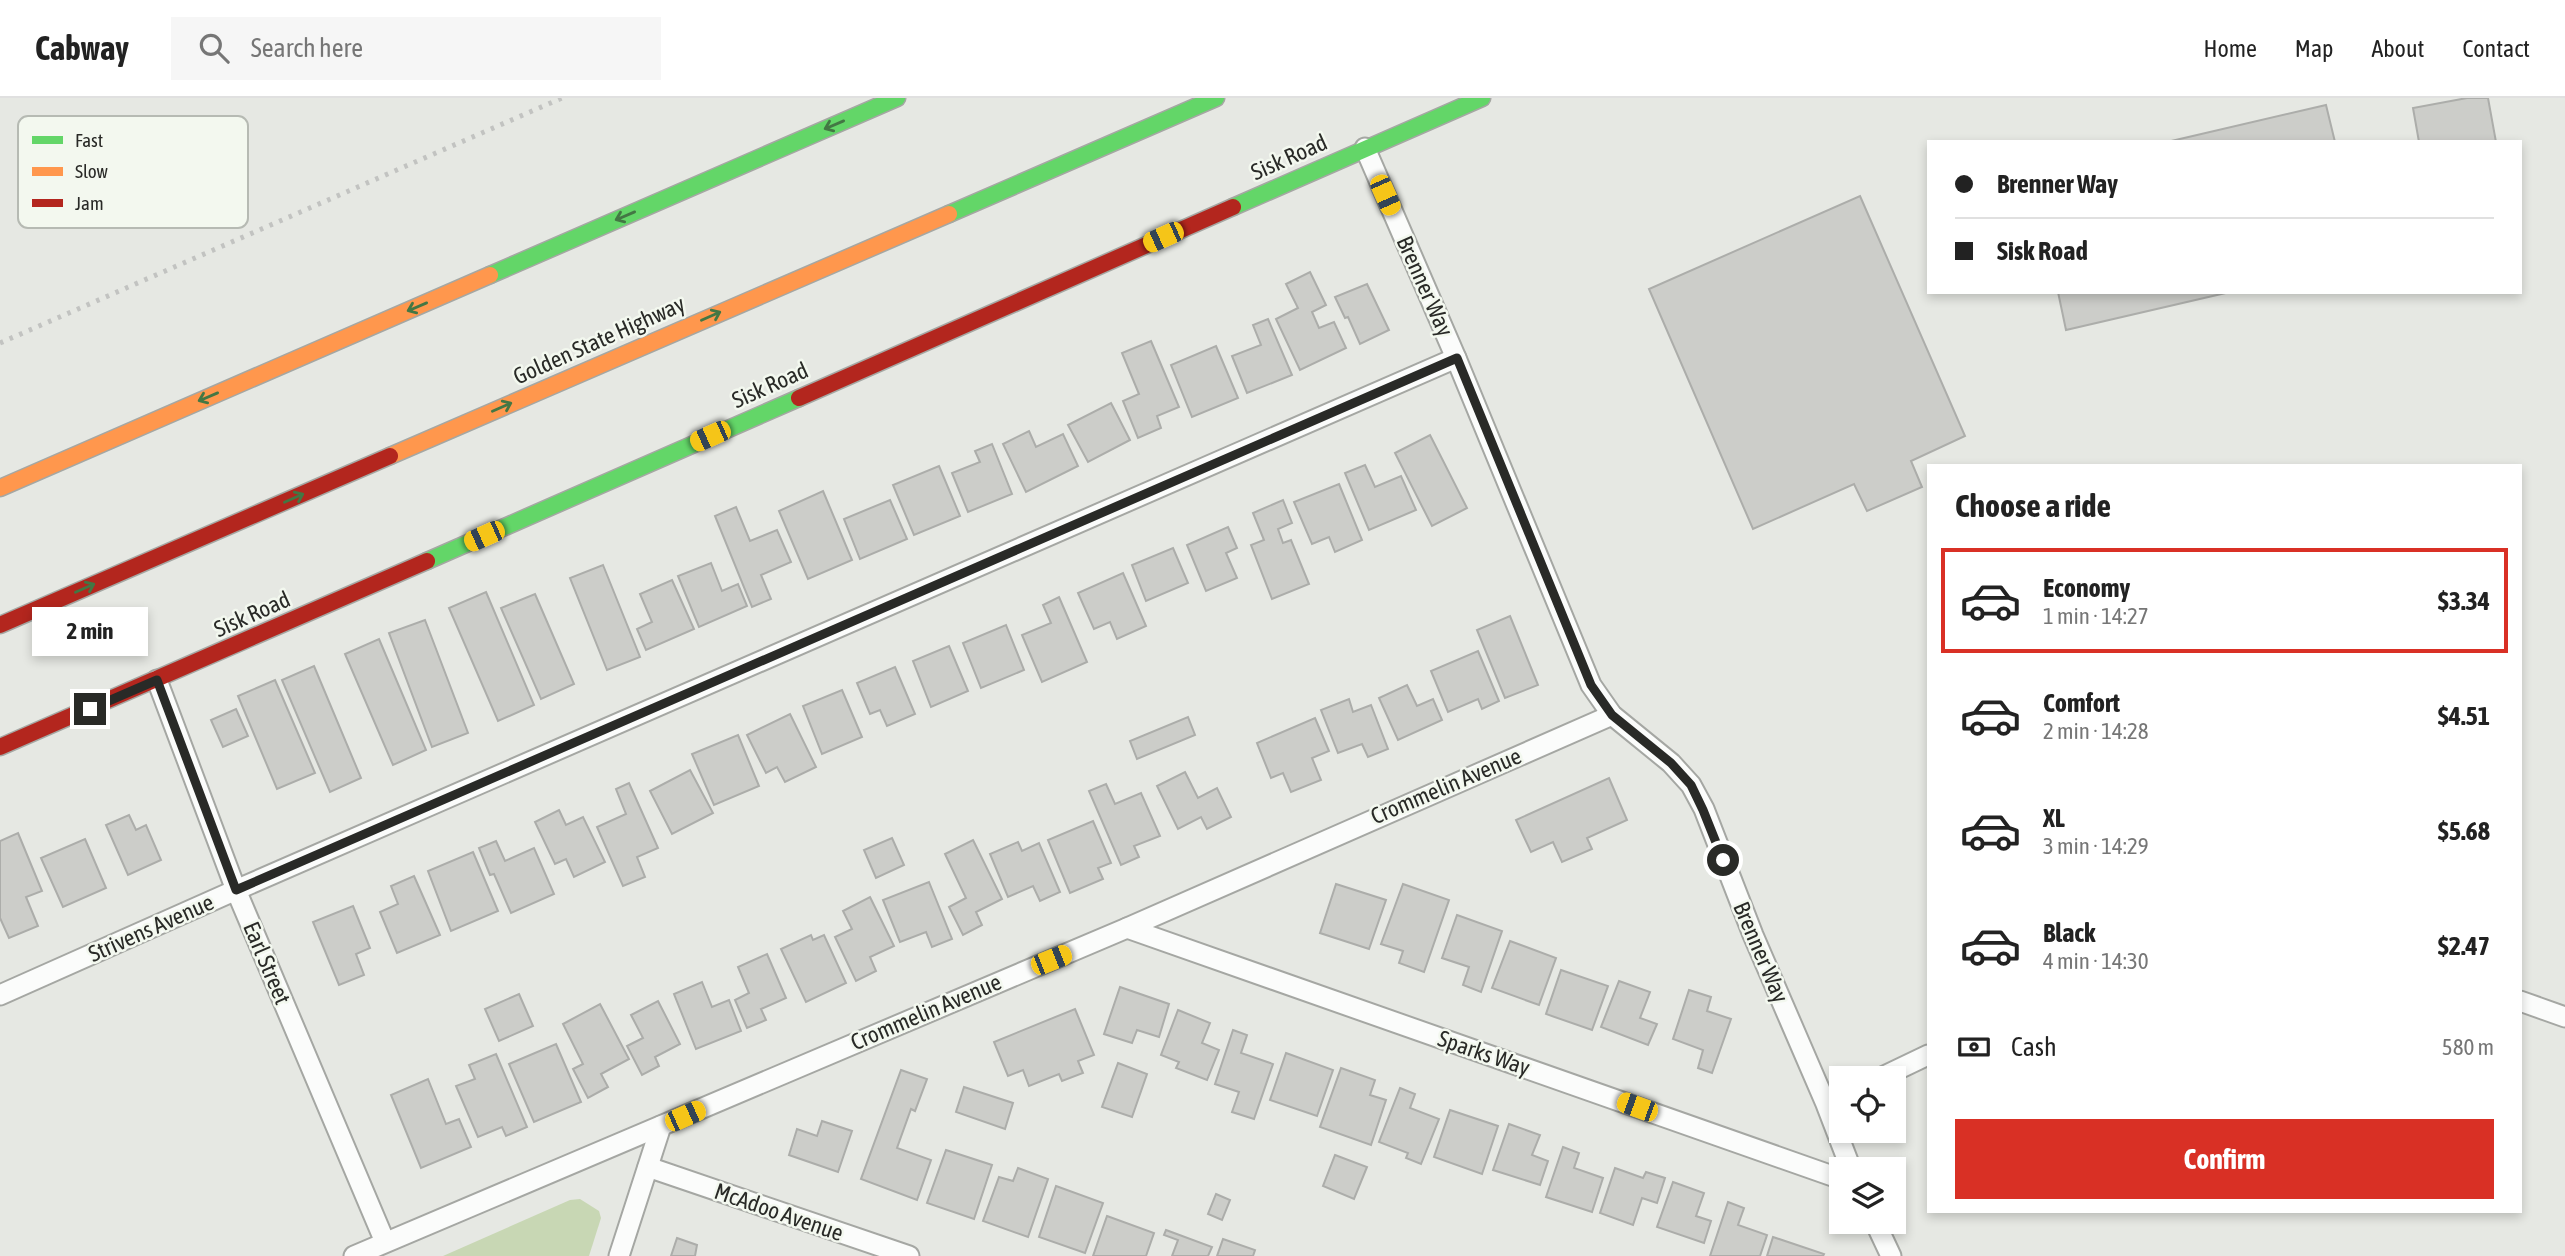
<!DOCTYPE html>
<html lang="en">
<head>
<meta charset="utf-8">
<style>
  :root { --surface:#fff; --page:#f6f6f6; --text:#222; --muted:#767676; --line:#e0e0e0; --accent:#d93025 }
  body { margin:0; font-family:"Asap Condensed",sans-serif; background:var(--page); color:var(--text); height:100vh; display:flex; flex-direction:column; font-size:26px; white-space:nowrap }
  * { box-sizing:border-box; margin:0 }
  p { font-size:23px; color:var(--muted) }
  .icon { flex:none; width:38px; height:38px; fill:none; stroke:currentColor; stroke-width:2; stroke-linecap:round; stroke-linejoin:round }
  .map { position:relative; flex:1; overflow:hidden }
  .details { position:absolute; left:1927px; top:366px; width:595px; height:749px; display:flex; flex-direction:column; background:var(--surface); border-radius:0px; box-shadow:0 4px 10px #0003 }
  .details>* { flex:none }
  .top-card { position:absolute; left:1927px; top:42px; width:595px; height:154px; border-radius:0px; box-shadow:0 4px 10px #0003; display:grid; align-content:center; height:154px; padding:0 28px; background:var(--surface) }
  .buttons { position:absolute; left:1829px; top:968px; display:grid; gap:14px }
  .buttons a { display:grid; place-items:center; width:77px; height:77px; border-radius:0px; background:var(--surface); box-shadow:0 4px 10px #0003; font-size:35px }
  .end { position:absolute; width:32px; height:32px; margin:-16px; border:9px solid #292a27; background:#fff; box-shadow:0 0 0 4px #fff }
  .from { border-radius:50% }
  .bubble { position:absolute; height:49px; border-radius:0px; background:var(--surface); box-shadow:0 4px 10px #0003; font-size:23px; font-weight:700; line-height:49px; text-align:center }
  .car { position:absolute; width:21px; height:42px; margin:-21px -10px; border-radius:9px; box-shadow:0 0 5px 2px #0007; background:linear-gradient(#f5c518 24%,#345 0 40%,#f5c518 0 76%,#345 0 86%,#f5c518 0) }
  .top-card b { display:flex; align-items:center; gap:24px; height:66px; font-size:26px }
  .top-card b+b { border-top:2px solid var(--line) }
  .top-card i { width:18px; height:18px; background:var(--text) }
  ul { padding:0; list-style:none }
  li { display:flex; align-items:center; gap:21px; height:105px; margin:0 14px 10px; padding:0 14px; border:4px solid transparent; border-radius:0px }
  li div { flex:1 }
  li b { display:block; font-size:26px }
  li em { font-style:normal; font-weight:700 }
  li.current { border-color:var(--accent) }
  li>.icon { width:63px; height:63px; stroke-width:1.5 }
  h2 { padding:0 28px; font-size:32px; line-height:84px }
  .pay { display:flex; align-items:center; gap:18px; height:77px; padding:0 28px; font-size:26px }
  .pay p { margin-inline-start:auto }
  .action { display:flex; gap:14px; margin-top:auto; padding:14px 28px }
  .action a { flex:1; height:80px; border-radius:0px; background:var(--accent); color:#fff; font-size:28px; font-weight:700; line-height:80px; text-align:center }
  header { display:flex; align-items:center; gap:42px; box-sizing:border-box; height:98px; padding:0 35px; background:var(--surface); border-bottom:2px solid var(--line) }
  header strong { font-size:33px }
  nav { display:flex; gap:38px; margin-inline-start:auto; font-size:24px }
  .search { width:490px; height:63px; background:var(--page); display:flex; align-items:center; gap:18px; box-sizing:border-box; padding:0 24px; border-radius:0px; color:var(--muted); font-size:26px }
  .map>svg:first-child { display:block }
  .green { fill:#c8d7b4 }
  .building { fill:#cccdc9; stroke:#acadaa; stroke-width:2 }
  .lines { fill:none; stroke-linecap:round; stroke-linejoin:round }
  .street-casing { stroke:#a5a7a3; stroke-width:23 }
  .fast-casing { stroke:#a5a7a3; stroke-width:19 }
  .slow-casing { stroke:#a5a7a3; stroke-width:19 }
  .jam-casing { stroke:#a5a7a3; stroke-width:19 }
  .street { stroke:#fbfcfb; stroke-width:19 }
  .fast { stroke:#63d668; stroke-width:16 }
  .slow { stroke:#ff974d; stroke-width:16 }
  .jam { stroke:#b3261e; stroke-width:16 }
  .rail { stroke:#c2c3c1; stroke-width:5; stroke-dasharray:3.5 7; stroke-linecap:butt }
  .oneway { stroke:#437744 }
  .route { stroke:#292a27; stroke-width:9 }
  .labels { text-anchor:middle; stroke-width:5; stroke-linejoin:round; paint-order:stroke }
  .street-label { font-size:23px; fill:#292a27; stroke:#f3f8ef }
  .key { fill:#f3f8ef; stroke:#b6bab3; stroke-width:2 }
  .key-label { font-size:19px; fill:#292a27 }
</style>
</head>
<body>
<header>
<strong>Cabway</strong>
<div class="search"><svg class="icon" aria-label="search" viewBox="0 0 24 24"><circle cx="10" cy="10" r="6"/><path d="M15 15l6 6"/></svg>Search here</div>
<nav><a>Home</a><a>Map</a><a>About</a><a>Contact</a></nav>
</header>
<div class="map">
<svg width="2565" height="1158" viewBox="0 0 2565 1158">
  <rect width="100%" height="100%" fill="#e6e8e3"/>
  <!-- green -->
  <path class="green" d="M580 1101 599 1113 601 1120 589 1158H443L570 1102Z"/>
  <!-- building -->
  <g class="building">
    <path d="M2467 0H2488L2496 44H2419L2413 10Z"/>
    <path d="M2326 7 2335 44H2167Z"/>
    <path d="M1860 98 1965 338 1911 363 1922 389 1867 413 1854 386 1753 431 1649 191Z"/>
    <path d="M1310 174 1326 207 1312 214 1319 230 1334 224 1346 250 1300 272 1276 221 1298 210 1286 186Z"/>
    <path d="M1367 186 1389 232 1360 246 1348 219 1345 220 1335 199Z"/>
    <path d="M2058 194H2230L2066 232Z"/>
    <path d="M1268 221 1292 277 1247 295 1232 258 1261 247 1253 227Z"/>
    <path d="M1151 243 1179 309 1157 318 1161 330 1138 340 1123 303 1139 296 1122 255Z"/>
    <path d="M1216 248 1238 300 1192 319 1171 267Z"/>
    <path d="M1111 305 1130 342 1088 364 1068 327Z"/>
    <path d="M1029 333 1036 349 1063 336 1078 368 1026 394 1003 346Z"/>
    <path d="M1430 337 1467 410 1432 428 1395 355Z"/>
    <path d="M992 346 1012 396 968 414 952 375 980 364 975 353Z"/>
    <path d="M1365 367 1375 389 1401 378 1416 412 1369 432 1345 375Z"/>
    <path d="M939 368 960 418 914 437 893 387Z"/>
    <path d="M1339 386 1362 442 1335 454 1329 439 1312 446 1294 404Z"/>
    <path d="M823 393 852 462 808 481 779 413Z"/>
    <path d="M890 402 907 441 860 461 844 421Z"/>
    <path d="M1283 402 1292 425 1278 431 1283 445 1291 442 1309 486 1272 501 1251 447 1264 442 1253 415Z"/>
    <path d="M736 409 750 443 777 432 791 464 761 477 771 501 752 509 715 418Z"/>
    <path d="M1228 429 1237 450 1226 455 1237 480 1206 493 1187 447Z"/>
    <path d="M1173 450 1188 485 1146 503 1132 467Z"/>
    <path d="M711 465 722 493 738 486 747 508 699 529 678 478Z"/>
    <path d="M603 467 640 559 607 572 570 480Z"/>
    <path d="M1123 475 1146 528 1117 541 1110 524 1094 531 1078 495Z"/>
    <path d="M672 482 694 531 646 552 637 531 652 524 640 496Z"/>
    <path d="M486 494 534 607 498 623 449 510Z"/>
    <path d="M535 496 574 586 541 601 501 510Z"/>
    <path d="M1059 499 1087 564 1042 584 1022 537 1051 525 1043 507Z"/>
    <path d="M1510 518 1538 587 1505 600 1477 532Z"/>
    <path d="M425 522 468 635 432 649 389 535Z"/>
    <path d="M1006 527 1024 572 981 590 963 545Z"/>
    <path d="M379 541 426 652 393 667 345 556Z"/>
    <path d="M949 548 968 593 931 609 913 563Z"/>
    <path d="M1478 553 1499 603 1482 611 1478 601 1448 614 1431 573Z"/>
    <path d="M314 568 361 680 330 694 282 582Z"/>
    <path d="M895 569 915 616 887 628 880 612 870 616 857 585Z"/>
    <path d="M275 582 315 675 277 691 238 598Z"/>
    <path d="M1407 587 1417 608 1433 601 1442 622 1398 642 1379 600Z"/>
    <path d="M842 592 862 639 822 656 803 608Z"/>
    <path d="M1349 601 1353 614 1371 607 1388 651 1368 659 1362 646 1338 655 1321 612Z"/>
    <path d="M236 611 248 638 223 649 211 622Z"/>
    <path d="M790 616 816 669 785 684 777 669 766 675 747 637Z"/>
    <path d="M1188 619 1195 637 1137 661 1130 643Z"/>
    <path d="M1315 620 1329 653 1312 660 1321 682 1291 694 1283 675 1271 680 1257 645Z"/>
    <path d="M738 637 759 688 714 707 692 656Z"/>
    <path d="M690 672 713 715 672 736 650 693Z"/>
    <path d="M1185 674 1198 700 1217 690 1231 719 1207 731 1201 719 1178 731 1157 688Z"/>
    <path d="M1609 680 1627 722 1587 740 1592 751 1562 764 1553 744 1531 754 1516 722Z"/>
    <path d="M629 685 658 750 637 759 645 779 623 788 597 729 626 716 616 691Z"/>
    <path d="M1106 686 1115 706 1141 695 1160 738 1134 748 1139 759 1121 767 1089 693Z"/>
    <path d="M559 712 566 727 583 719 605 764 574 779 566 761 555 766 535 724Z"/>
    <path d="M129 717 136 732 146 727 161 762 128 777 106 727Z"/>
    <path d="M1093 723 1111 765 1098 770 1103 781 1070 795 1048 742Z"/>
    <path d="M18 735 42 793 26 799 38 828 9 840 0 820V743Z"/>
    <path d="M892 740 904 767 876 780 864 752Z"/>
    <path d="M85 741 106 790 63 809 41 760Z"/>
    <path d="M973 742 1002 801 976 814 982 827 963 837 949 809 966 800 945 756Z"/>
    <path d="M496 743 505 763 534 750 554 796 511 815 494 776 490 777 479 750Z"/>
    <path d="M1018 744 1022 753 1039 745 1060 794 1040 803 1033 788 1008 799 990 756Z"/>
    <path d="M473 754 498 813 451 833 428 773Z"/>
    <path d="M414 778 440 837 397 855 380 814 398 806 391 788Z"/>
    <path d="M929 784 952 841 932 849 926 834 900 844 883 802Z"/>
    <path d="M1336 786 1386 802 1369 851 1320 835Z"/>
    <path d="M1403 786 1449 802 1424 874 1399 865 1403 853 1381 846Z"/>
    <path d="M870 799 894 848 870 859 876 873 856 883 835 839 852 831 843 813Z"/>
    <path d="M353 808 370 850 356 856 364 877 339 887 313 824Z"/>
    <path d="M1457 817 1502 833 1481 894 1463 887 1469 869 1442 860Z"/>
    <path d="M811 837 813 842 824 837 846 885 806 904 781 851Z"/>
    <path d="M1510 843 1556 860 1539 907 1492 890Z"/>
    <path d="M767 856 786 900 761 911 766 922 747 930 735 902 749 895 738 869Z"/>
    <path d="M1561 872 1608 888 1592 932 1546 916Z"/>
    <path d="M1619 883 1650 894 1640 920 1657 926 1648 947 1601 929Z"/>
    <path d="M702 884 712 909 729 902 741 933 696 951 674 896Z"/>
    <path d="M1120 889 1169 906 1159 939 1137 932 1132 945 1104 936Z"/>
    <path d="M1689 892 1711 899 1707 913 1731 921 1712 975 1698 970 1703 952 1673 941Z"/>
    <path d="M519 896 533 928 499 943 485 911Z"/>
    <path d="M658 903 680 946 655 959 659 968 642 977 627 948 643 940 631 917Z"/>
    <path d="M600 906 629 961 601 976 608 989 588 1000 573 971 583 966 563 926Z"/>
    <path d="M1075 911 1094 957 1078 963 1083 975 1062 983 1059 976 1029 988 1023 972 1008 978 994 944Z"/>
    <path d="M1178 912 1210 925 1202 945 1219 952 1207 982 1176 970 1179 964 1161 957Z"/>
    <path d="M1233 932 1247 937 1241 955 1273 966 1254 1021 1232 1014 1239 994 1215 986Z"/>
    <path d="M556 946 581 1004 534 1024 509 966Z"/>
    <path d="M1286 955 1333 972 1317 1018 1270 1002Z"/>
    <path d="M496 956 527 1029 506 1038 502 1029 478 1039 456 988 475 981 469 967Z"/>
    <path d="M1118 965 1147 976 1132 1019 1102 1009Z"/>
    <path d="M1341 970 1375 982 1370 997 1386 1002 1371 1047 1320 1029Z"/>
    <path d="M901 972 927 981 915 1013 911 1011 897 1050 931 1062 917 1102 861 1081Z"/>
    <path d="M428 981 446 1026 459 1021 471 1049 421 1070 391 997Z"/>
    <path d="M964 989 1013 1005 1005 1031 956 1014Z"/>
    <path d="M1400 990 1415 996 1410 1010 1439 1021 1421 1066 1406 1060 1408 1055 1379 1044Z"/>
    <path d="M1450 1012 1498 1028 1482 1076 1434 1059Z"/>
    <path d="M822 1023 852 1033 838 1074 789 1057 797 1031 817 1038Z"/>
    <path d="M1509 1026 1540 1037 1532 1057 1548 1063 1540 1087 1493 1072Z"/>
    <path d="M1563 1049 1579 1055 1574 1070 1603 1080 1592 1114 1546 1099Z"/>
    <path d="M946 1052 992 1067 974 1121 927 1105Z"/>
    <path d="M1335 1057 1367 1069 1354 1101 1323 1088Z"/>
    <path d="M1018 1070 1048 1081 1028 1139 983 1123 999 1079 1013 1083Z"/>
    <path d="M1615 1070 1643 1080 1646 1074 1665 1080 1657 1105 1642 1100 1633 1127 1600 1115Z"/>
    <path d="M1673 1084 1704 1095 1696 1118 1711 1123 1704 1145 1657 1129Z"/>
    <path d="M1056 1088 1103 1105 1085 1155 1039 1139Z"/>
    <path d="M1216 1096 1230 1102 1222 1122 1208 1116Z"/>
    <path d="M1728 1104 1744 1110 1738 1127 1767 1137 1760 1158H1710Z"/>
    <path d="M1107 1118 1154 1135 1146 1158H1093Z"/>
    <path d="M1166 1132 1212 1149 1208 1158H1172L1178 1142 1164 1137Z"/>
    <path d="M1773 1139 1824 1156 1823 1158H1767Z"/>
    <path d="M677 1140 697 1147 695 1158H671Z"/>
    <path d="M1223 1141 1255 1152 1253 1158H1217Z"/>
  </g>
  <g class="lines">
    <defs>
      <g id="street">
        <path d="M1365 50 1456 260 1591 587 1612 617 1671 665 1691 687 1704 711 1753 837 1826 1006 1851 1071"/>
        <path d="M157 582 236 792 385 1144"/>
        <path d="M1127 830 1841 1081"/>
        <path d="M0 897 236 792 1456 260"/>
        <path d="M2520 903 2565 919"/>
        <path d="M1880 980 1928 957"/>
        <path d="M648 1069 909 1158"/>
        <path d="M1875 1124 1891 1158"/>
        <path d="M354 1158 1127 830 1612 617"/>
        <path d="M619 1158 661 1028"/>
      </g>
      <g id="fast">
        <path d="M1233 109 1482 0"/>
        <path d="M949 116 1216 0"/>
        <path d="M490 177 897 0"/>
        <path d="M427 463 799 300"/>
      </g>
      <g id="slow">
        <path d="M390 358 949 116"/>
        <path d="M0 390 490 177"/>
      </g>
      <g id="jam">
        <path d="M799 300 1233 109"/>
        <path d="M0 527 390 358"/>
        <path d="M0 649 427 463"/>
      </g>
    </defs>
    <!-- street casing -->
    <use href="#street" class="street-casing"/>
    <!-- fast casing -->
    <use href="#fast" class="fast-casing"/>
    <!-- slow casing -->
    <use href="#slow" class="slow-casing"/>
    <!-- jam casing -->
    <use href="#jam" class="jam-casing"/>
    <!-- street -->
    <use href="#street" class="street"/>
    <!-- fast -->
    <use href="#fast" class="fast"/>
    <!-- slow -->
    <use href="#slow" class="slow"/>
    <!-- jam -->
    <use href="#jam" class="jam"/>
    <!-- rail -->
    <path class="rail" d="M0 245 562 0"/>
  </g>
  <!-- one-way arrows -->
  <defs><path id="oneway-shaft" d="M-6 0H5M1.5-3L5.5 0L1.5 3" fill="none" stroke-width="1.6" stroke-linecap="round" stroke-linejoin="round" transform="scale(1.75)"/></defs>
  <g class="oneway">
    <use href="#oneway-shaft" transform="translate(834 27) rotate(157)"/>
    <use href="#oneway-shaft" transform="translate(625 118) rotate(157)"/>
    <use href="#oneway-shaft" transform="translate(417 209) rotate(157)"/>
    <use href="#oneway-shaft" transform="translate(711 218) rotate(-24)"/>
    <use href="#oneway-shaft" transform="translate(208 299) rotate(157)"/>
    <use href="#oneway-shaft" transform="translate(502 309) rotate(-24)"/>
    <use href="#oneway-shaft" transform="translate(294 400) rotate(-24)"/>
    <use href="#oneway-shaft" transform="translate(85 490) rotate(-24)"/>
  </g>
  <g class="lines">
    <!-- route -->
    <path class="route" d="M90 611 157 582 236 792 1457 260 1591 587 1612 617 1671 665 1691 687 1703 712 1723 762"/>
  </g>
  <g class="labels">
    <!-- street labels -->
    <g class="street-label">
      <text transform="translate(1289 59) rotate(-24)" y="8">Sisk Road</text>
      <text transform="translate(1425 188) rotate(66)" y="8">Brenner Way</text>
      <text transform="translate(599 242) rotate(-24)" y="8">Golden State Highway</text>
      <text transform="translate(770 287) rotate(-24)" y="8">Sisk Road</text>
      <text transform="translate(252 516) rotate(-24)" y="8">Sisk Road</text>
      <text transform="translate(1446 688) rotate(-23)" y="8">Crommelin Avenue</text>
      <text transform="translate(151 830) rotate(-24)" y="8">Strivens Avenue</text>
      <text transform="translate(1761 854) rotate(67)" y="8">Brenner Way</text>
      <text transform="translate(267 865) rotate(67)" y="8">Earl Street</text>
      <text transform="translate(926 914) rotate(-23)" y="8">Crommelin Avenue</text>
      <text transform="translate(1484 955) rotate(19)" y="8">Sparks Way</text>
      <text transform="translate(779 1114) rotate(19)" y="8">McAdoo Avenue</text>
    </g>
  </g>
  <!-- legend -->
  <rect x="18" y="18" width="230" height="112" rx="10" class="key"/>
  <rect x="32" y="38" width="31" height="8" fill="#63d668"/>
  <rect x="32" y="69" width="31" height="9" fill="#ff974d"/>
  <rect x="32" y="101" width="31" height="8" fill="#b3261e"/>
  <g class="key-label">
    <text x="75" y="49">Fast</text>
    <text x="75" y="80">Slow</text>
    <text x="75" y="112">Jam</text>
  </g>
</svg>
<div class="buttons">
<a><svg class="icon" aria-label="locate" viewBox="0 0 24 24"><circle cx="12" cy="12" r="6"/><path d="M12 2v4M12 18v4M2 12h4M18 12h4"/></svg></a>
<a><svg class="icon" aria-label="layers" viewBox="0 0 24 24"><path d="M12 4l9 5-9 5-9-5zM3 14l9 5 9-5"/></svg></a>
</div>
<i class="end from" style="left:1723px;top:762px"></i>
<i class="end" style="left:90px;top:611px"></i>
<div class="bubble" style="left:32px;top:509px;width:116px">2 min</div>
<i class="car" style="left:1385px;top:97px;rotate:156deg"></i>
<i class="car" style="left:1163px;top:139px;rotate:246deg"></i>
<i class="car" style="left:710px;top:338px;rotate:246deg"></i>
<i class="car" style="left:484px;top:438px;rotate:246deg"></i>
<i class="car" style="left:1051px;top:862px;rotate:68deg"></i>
<i class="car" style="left:1637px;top:1009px;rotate:290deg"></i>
<i class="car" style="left:685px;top:1018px;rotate:66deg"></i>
<div class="top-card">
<b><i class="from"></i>Brenner Way</b>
<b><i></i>Sisk Road</b>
</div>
<section class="details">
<h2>Choose a ride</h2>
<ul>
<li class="current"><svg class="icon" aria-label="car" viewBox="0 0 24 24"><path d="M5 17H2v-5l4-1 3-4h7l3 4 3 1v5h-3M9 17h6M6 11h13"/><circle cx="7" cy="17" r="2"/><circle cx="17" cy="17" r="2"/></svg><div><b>Economy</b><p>1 min · 14:27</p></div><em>$3.34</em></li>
<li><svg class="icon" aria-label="car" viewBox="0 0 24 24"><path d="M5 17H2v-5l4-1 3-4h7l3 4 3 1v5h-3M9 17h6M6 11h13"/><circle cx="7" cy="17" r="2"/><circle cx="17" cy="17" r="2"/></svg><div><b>Comfort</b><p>2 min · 14:28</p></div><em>$4.51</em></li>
<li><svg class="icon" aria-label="car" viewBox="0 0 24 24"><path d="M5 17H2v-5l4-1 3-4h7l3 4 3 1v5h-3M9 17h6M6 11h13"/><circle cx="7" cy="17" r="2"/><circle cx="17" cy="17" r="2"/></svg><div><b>XL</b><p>3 min · 14:29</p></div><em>$5.68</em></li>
<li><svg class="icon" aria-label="car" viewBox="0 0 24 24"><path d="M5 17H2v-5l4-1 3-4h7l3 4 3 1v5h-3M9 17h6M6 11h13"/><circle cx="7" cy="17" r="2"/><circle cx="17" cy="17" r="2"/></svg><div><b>Black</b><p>4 min · 14:30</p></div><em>$2.47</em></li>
</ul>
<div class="pay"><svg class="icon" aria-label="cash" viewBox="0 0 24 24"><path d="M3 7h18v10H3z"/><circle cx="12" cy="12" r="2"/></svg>Cash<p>580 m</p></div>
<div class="action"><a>Confirm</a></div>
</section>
</div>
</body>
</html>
